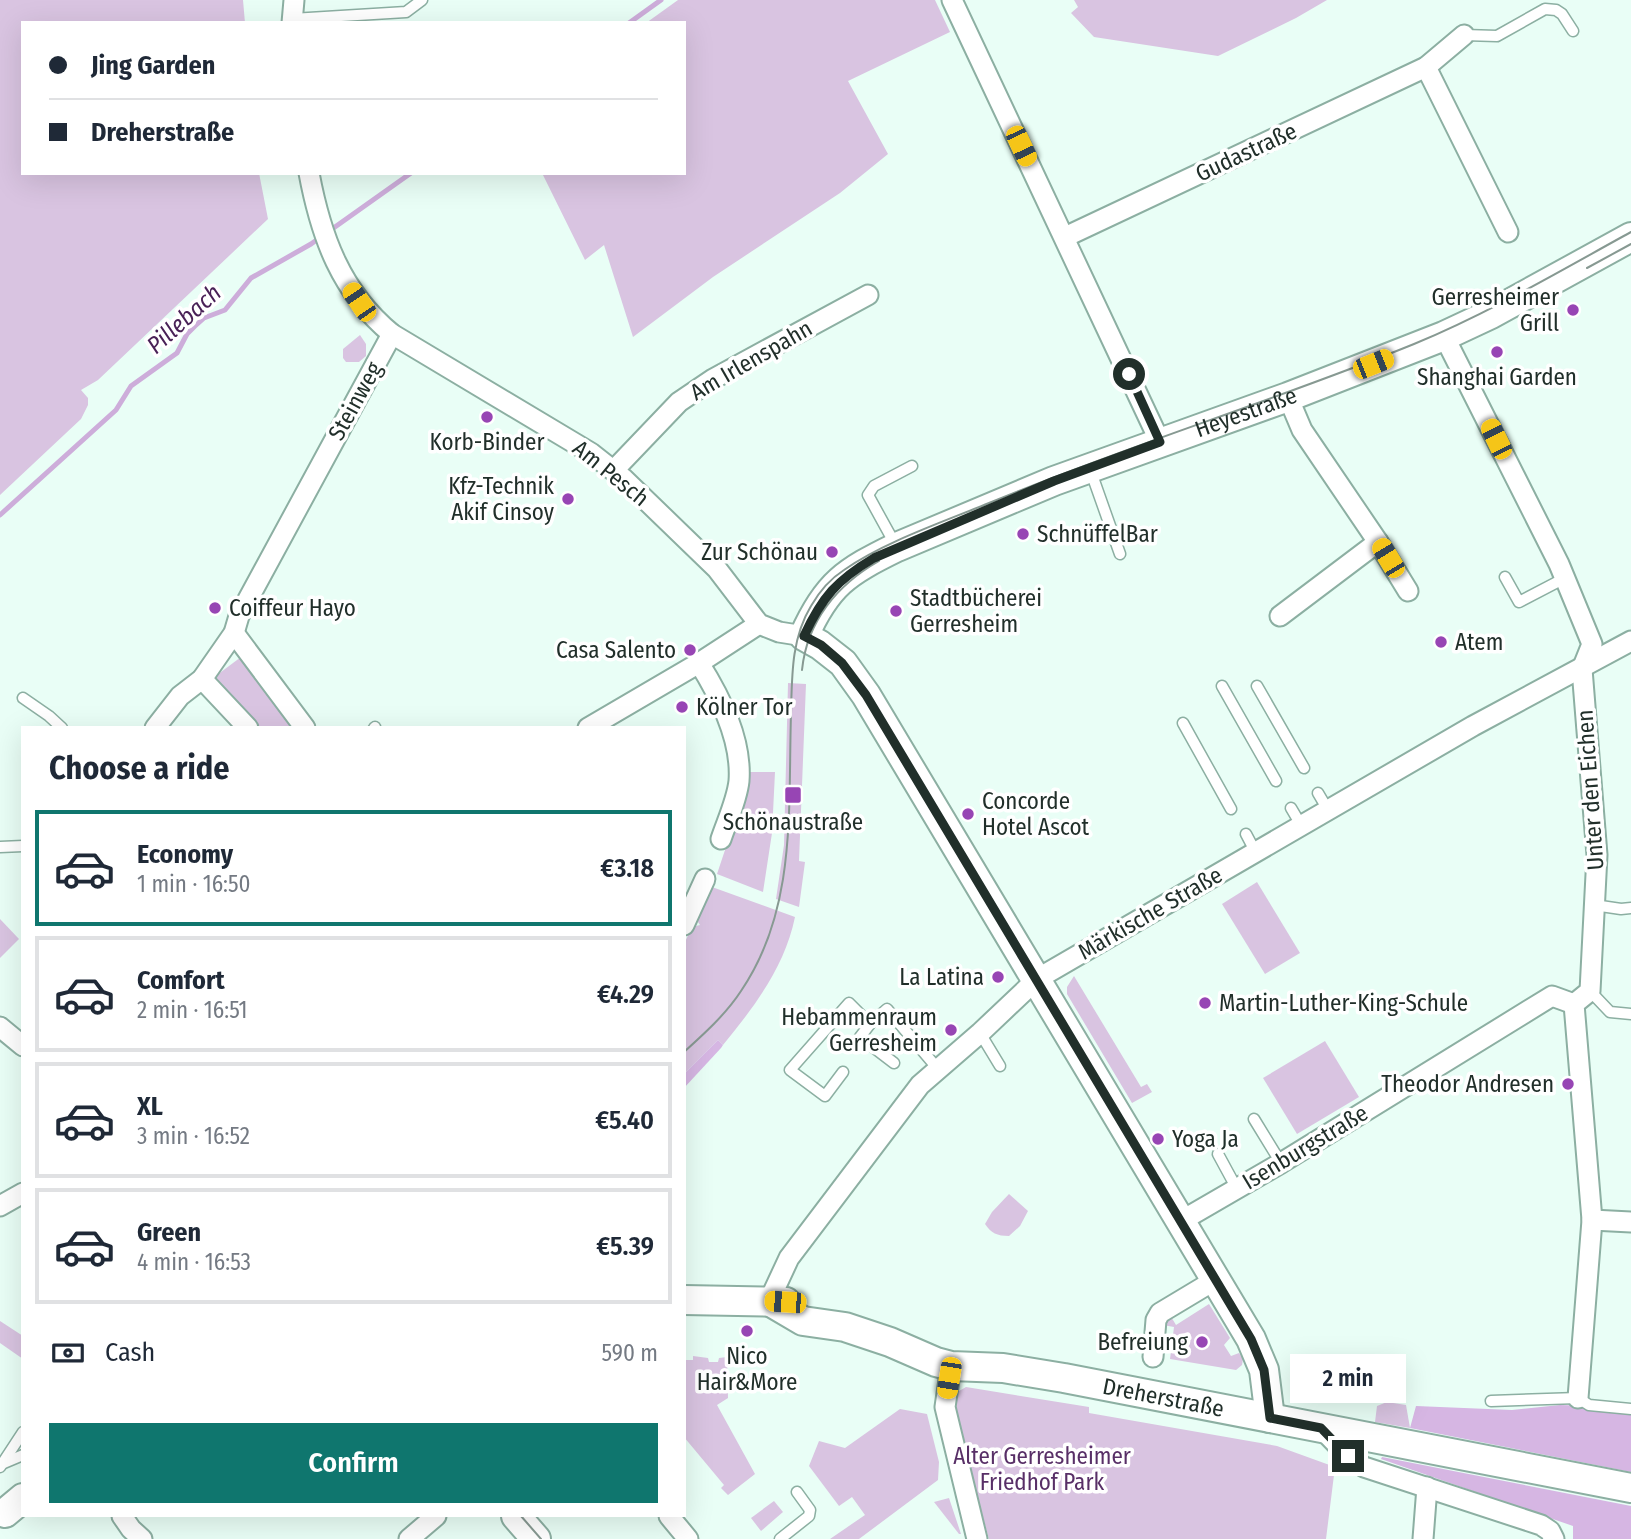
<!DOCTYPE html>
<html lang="en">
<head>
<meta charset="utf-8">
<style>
  :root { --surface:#fff; --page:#f2f2f3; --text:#1f2937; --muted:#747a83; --line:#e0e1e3; --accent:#0f766e }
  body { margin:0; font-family:"Fira Sans Condensed",sans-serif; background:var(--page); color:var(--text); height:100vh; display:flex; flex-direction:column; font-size:26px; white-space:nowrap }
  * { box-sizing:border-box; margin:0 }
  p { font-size:23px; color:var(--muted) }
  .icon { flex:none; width:38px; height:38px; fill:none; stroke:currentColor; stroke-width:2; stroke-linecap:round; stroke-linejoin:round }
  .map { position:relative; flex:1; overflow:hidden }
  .drawer { position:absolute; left:21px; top:726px; width:665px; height:791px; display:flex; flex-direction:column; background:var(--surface); border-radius:0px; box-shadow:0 7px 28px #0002 }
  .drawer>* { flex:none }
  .top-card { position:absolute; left:21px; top:21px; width:665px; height:154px; border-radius:0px; box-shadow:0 7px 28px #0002; display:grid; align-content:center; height:154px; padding:0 28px; background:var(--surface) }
  .end { position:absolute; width:32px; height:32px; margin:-16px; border:9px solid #212f2a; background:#fff; box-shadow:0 0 0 4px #fff }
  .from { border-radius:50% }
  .bubble { position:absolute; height:49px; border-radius:0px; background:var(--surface); box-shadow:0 7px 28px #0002; font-size:23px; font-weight:600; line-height:49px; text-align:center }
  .car { position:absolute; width:21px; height:42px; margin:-21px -10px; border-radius:9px; box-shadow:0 0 5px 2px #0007; background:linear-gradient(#f5c518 24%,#345 0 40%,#f5c518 0 76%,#345 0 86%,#f5c518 0) }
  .top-card b { display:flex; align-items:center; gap:24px; height:66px; font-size:26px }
  .top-card b+b { border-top:2px solid var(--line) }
  .top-card i { width:18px; height:18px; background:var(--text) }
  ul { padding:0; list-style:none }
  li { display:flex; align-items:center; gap:21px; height:116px; margin:0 14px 10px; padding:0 14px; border:4px solid var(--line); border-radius:0px }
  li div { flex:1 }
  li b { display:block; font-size:26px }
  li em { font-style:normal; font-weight:600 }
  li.on { border-color:var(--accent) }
  li>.icon { width:63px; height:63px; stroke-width:1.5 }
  h2 { padding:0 28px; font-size:32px; line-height:84px }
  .pay { display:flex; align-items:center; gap:18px; height:77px; padding:0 28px; font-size:26px }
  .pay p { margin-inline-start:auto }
  .cta { display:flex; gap:14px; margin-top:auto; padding:14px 28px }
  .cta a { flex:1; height:80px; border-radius:0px; background:var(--accent); color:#fff; font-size:28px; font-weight:600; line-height:80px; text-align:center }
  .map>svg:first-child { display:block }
  .green { fill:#d9c4e1 }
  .forest { fill:#d6b6e3 }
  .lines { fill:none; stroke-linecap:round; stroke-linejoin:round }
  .stream { stroke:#cdadda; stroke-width:5 }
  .lane-casing { stroke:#8cafa2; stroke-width:13 }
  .street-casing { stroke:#8cafa2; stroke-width:23 }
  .secondary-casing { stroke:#8cafa2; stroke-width:32 }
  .lane { stroke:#fff; stroke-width:10 }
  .street { stroke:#fff; stroke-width:19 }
  .secondary { stroke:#fff; stroke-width:28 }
  .tram { stroke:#879992; stroke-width:2 }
  .route { stroke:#212f2a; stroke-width:9 }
  .poi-dot { fill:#9745b4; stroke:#fff; stroke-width:2.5 }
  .labels { text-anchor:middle; stroke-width:7; stroke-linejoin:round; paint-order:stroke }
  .street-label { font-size:23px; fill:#212f2a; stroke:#fff }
  .poi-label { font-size:23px; fill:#212f2a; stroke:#fff; text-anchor:end }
  .park-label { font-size:23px; fill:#582f67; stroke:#fff }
  .water-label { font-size:24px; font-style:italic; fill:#492157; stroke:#fff }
</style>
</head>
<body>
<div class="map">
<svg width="1631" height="1539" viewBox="0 0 1631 1539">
  <rect width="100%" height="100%" fill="#e9fef6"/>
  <!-- green -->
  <g class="green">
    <path d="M0 0H243L245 23H23V173H259L268 219 98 380 81 390 88 398V405L81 419 0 495Z"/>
    <path d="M678 0H935L950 32 848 81 888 154 840 193 713 277 633 337 604 245 585 260 542 173H684V23H646Z"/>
    <path d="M1074 0H1327L1296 18 1218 56 1094 37 1071 13 1078 7Z"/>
    <path d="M360 335 366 344V356L359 362H346L343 358V349Z"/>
    <path d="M245 654 299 728H256L213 678Z"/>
    <path d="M788 683 806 684 799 861 805 862 799 907 776 899 784 845Z"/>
    <path d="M747 772H775L772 833 763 892 717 874 746 787Z"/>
    <path d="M1257 882 1300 953 1265 974 1222 904Z"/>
    <path d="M712 887 795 917C785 966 755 1006 723 1045L718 1040 684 1074V944L692 927 700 925 696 919Z"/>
    <path d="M0 919 19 939 0 958Z"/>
    <path d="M1074 976 1141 1087 1147 1084 1152 1092 1132 1103 1067 994V987Z"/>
    <path d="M1325 1041 1359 1097 1297 1134 1263 1078Z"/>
    <path d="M1009 1194 1028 1211 1020 1226 1009 1236C997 1236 991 1233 985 1224L992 1212Z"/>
    <path d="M1209 1304 1230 1338 1224 1345 1231 1356 1239 1353 1243 1359 1242 1365 1236 1370 1170 1359 1174 1327 1163 1325 1170 1315 1176 1325Z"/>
    <path d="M0 1321 23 1336V1359L0 1343Z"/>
    <path d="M693 1356 708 1358 709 1362H718L719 1358 727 1357 728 1398 717 1405 755 1474 728 1495 721 1488 724 1485 684 1437V1360H693Z"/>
    <path d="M966 1387 1089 1407V1413L1277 1446 1335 1467 1326 1539H989L959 1431 954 1394Z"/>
    <path d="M1387 1402 1406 1405 1410 1428 1375 1422 1377 1406Z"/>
    <path d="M900 1409 927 1414 939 1462 938 1480 859 1539H830L865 1515 852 1497 839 1506 809 1466 819 1441 845 1448Z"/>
    <path d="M949 1498 961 1534H959L934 1502Z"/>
    <path d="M774 1501 783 1512 761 1531 751 1518Z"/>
  </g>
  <!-- forest -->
  <g class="forest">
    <path d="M718 1040 723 1045 721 1048 684 1088V1074Z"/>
    <path d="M1560 1405 1631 1407V1472L1410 1428 1416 1406 1512 1410Z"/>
    <path d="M1382 1457 1631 1506V1539H1573V1526L1381 1459Z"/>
  </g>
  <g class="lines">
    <!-- stream -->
    <g class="stream">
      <path d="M629 23 661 0"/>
      <path d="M0 515 116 410 131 386 177 353 187 334 195 326 204 318 225 310 251 278 311 244 411 173"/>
    </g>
    <defs>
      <g id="lane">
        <path d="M292 19 406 12 422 0"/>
        <path d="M1464 35 1497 36 1545 9 1556 10 1562 14 1573 31"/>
        <path d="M1091 472 1120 554"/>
        <path d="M895 544 868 495 874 486 912 466"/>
        <path d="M1505 577 1519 602 1565 578"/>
        <path d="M1222 686 1276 781"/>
        <path d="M1257 686 1304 768"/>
        <path d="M23 698 49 716 62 728"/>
        <path d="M1183 723 1231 809"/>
        <path d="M374 728 375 727"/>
        <path d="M1318 793 1328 810"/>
        <path d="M1291 808 1301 825"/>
        <path d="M1246 834 1255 851"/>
        <path d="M0 847 23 846"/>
        <path d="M1594 905 1621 909 1631 908"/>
        <path d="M1590 991 1610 1012 1631 1014"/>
        <path d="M980 1033 1000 1066"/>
        <path d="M894 1063 860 1037 870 1024 887 1009 938 1069"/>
        <path d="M843 1072 825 1096 790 1070 849 1003 870 1024"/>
        <path d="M1254 1119 1281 1163"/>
        <path d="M1218 1154 1237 1189"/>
        <path d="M1491 1401 1578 1398 1589 1405 1631 1409"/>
        <path d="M4 1463 23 1455"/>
        <path d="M0 1467 23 1432"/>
        <path d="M780 1539 809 1516 810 1510 797 1492"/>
      </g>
      <g id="street">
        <path d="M952 0 1160 442"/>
        <path d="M292 23 294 0"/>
        <path d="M1426 67 1508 232"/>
        <path d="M309 173C321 237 341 292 392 334L591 453 624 479 717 569 759 624 779 632 804 636"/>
        <path d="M1065 237 1426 67 1464 35"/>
        <path d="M1444 336 1559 564 1592 644 1582 669 1597 855 1590 991 1574 1004 1592 1220 1578 1398"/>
        <path d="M1288 397 1302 430 1378 542 1408 591"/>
        <path d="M614 470 679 402 713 379 868 295"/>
        <path d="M1280 616 1378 542"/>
        <path d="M234 633 305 728"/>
        <path d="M699 663C721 698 742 740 739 781 737 800 727 821 721 839"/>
        <path d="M202 679 248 728"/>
        <path d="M155 728 180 696 202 679 234 633 239 616 392 334"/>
        <path d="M588 728 699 663 759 624"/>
        <path d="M684 925 705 879"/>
        <path d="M0 1027 23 1046"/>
        <path d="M0 1206 23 1193"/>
        <path d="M1592 1220 1631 1222"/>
        <path d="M1181 1221 1281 1163 1552 996 1574 1004"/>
        <path d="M769 1301 789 1258 920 1085 980 1033 1037 979 1473 726 1631 641"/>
        <path d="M1153 1357 1156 1320 1160 1313 1215 1280"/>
        <path d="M951 1366 945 1407 977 1539"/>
        <path d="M1321 1428 1348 1456 1364 1467 1541 1525 1550 1531 1554 1539"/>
        <path d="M122 1516 131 1529 142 1539"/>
        <path d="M669 1516 688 1539"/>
        <path d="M409 1539 436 1516"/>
        <path d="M1423 1539 1427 1487"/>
      </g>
      <g id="secondary">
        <path d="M684 1300 786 1302"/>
        <path id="s1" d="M769 1301 803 1321 845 1327 890 1342 936 1362 951 1366 1003 1368 1064 1378 1631 1488"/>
        <path id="s2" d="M1270 1418 1264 1370 1251 1339 866 695 843 663 820 645 804 636C827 584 846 572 897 547L1054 481 1288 397 1444 336 1491 314 1631 237"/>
        <path d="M5 1513 23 1498"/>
        <path d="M516 1516 536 1539"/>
      </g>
    </defs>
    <!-- lane casing -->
    <use href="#lane" class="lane-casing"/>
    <!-- street casing -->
    <use href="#street" class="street-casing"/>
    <!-- secondary casing -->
    <use href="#secondary" class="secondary-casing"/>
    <!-- lane -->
    <use href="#lane" class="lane"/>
    <!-- street -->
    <use href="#street" class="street"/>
    <!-- secondary -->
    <use href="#secondary" class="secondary"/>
    <!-- tram -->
    <g class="tram">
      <path d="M1587 268 1631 244"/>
      <path d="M802 670C807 621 837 585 879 561"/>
      <path d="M684 1052C705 1033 726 1014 741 991 797 909 788 809 791 714 792 677 791 639 811 606 819 592 830 579 844 570 884 542 943 522 989 503 1129 445 1274 401 1414 344 1489 313 1560 271 1631 232"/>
      <path d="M521 1516 541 1539"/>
    </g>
  </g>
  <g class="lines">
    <!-- route -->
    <path class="route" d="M1129 374 1160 442 1054 481 874 558C837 580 822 597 804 636L821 645 842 663 866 695 1251 1339 1264 1370 1270 1418 1321 1428 1348 1456"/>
  </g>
  <!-- markers -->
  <g class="poi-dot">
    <circle cx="1573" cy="310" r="7"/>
    <circle cx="1497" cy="352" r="7"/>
    <circle cx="487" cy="417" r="7"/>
    <circle cx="568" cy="499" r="7"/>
    <circle cx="1023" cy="534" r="7"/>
    <circle cx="832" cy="552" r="7"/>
    <circle cx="215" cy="608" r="7"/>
    <circle cx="896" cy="611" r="7"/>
    <circle cx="1441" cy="642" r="7"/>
    <circle cx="690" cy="650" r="7"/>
    <circle cx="682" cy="707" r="7"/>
    <rect x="784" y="786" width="18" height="18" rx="3.5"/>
    <circle cx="968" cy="814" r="7"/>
    <circle cx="998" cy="977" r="7"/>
    <circle cx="1205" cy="1003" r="7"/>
    <circle cx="951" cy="1030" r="7"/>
    <circle cx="1568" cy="1084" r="7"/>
    <circle cx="1158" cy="1139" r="7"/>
    <circle cx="747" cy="1331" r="7"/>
    <circle cx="1202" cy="1342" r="7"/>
  </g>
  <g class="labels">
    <!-- street labels -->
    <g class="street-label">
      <text transform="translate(1246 152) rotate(-25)" y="8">Gudastraße</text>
      <text transform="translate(751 360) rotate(-30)" y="8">Am Irlenspahn</text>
      <text transform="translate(355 401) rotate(-61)" y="8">Steinweg</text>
      <text dy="8" stroke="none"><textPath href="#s2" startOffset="1426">Heyestraße</textPath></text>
      <text transform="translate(611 473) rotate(39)" y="8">Am Pesch</text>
      <text transform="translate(1590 790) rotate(-94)" y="8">Unter den Eichen</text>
      <text transform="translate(1150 913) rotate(-30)" y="8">Märkische Straße</text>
      <text transform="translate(1305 1147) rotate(-31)" y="8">Isenburgstraße</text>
      <text dy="8" stroke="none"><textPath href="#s1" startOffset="410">Dreherstraße</textPath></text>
    </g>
    <!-- poi labels -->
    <g class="poi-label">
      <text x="1559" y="305">Gerresheimer<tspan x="1559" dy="26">Grill</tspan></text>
      <text x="1497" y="385" text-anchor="middle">Shanghai Garden</text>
      <text x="487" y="450" text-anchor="middle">Korb-Binder</text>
      <text x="554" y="494">Kfz-Technik<tspan x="554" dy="26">Akif Cinsoy</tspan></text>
      <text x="1037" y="542" text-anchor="start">SchnüffelBar</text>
      <text x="818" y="560">Zur Schönau</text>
      <text x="910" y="606" text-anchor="start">Stadtbücherei<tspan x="910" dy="26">Gerresheim</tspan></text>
      <text x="229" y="616" text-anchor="start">Coiffeur Hayo</text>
      <text x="1455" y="650" text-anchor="start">Atem</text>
      <text x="676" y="658">Casa Salento</text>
      <text x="696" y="715" text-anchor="start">Kölner Tor</text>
      <text x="982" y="809" text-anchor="start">Concorde<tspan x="982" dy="26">Hotel Ascot</tspan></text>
      <text x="793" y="830" text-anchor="middle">Schönaustraße</text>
      <text x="984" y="985">La Latina</text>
      <text x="1219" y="1011" text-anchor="start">Martin-Luther-King-Schule</text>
      <text x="937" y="1025">Hebammenraum<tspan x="937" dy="26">Gerresheim</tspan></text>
      <text x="1554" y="1092">Theodor Andresen</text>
      <text x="1172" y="1147" text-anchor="start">Yoga Ja</text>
      <text x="1188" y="1350">Befreiung</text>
      <text x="747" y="1364" text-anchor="middle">Nico<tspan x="747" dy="26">Hair&amp;More</tspan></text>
    </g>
    <!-- park labels -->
    <g class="park-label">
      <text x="1042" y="1464">Alter Gerresheimer<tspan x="1042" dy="26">Friedhof Park</tspan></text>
    </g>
    <!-- water labels -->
    <g class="water-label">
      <text transform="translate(184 319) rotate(-42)" y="8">Pillebach</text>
    </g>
  </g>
</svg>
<i class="end from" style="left:1129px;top:374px"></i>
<i class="end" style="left:1348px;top:1456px"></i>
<div class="bubble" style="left:1290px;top:1354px;width:116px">2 min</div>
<i class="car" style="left:1021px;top:146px;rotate:155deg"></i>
<i class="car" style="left:359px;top:302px;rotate:326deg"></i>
<i class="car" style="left:1373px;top:364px;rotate:68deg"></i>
<i class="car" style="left:1496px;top:439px;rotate:334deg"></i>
<i class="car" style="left:1388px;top:558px;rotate:329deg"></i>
<i class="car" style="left:785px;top:1302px;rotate:274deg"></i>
<i class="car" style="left:949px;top:1378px;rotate:189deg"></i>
<div class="top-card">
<b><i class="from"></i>Jing Garden</b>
<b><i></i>Dreherstraße</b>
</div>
<section class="drawer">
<h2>Choose a ride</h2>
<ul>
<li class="on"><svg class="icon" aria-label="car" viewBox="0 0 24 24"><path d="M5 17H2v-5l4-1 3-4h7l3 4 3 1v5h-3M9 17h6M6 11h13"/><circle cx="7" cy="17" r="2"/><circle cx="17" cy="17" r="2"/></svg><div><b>Economy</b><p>1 min · 16:50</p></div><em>€3.18</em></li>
<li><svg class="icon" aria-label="car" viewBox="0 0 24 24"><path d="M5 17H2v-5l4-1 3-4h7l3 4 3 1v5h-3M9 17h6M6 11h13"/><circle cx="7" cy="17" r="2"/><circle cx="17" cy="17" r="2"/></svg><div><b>Comfort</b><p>2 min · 16:51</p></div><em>€4.29</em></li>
<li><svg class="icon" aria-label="car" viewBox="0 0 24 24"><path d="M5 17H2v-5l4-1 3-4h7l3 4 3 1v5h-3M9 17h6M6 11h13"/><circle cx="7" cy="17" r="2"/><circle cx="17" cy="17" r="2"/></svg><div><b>XL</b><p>3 min · 16:52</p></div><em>€5.40</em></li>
<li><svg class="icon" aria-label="car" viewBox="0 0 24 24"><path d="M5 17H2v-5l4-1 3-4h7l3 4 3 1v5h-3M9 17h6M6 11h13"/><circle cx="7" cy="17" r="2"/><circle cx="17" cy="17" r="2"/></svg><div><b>Green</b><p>4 min · 16:53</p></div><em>€5.39</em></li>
</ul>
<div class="pay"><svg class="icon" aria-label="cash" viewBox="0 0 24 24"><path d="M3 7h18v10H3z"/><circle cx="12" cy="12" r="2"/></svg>Cash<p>590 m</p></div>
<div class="cta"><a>Confirm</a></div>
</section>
</div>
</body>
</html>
